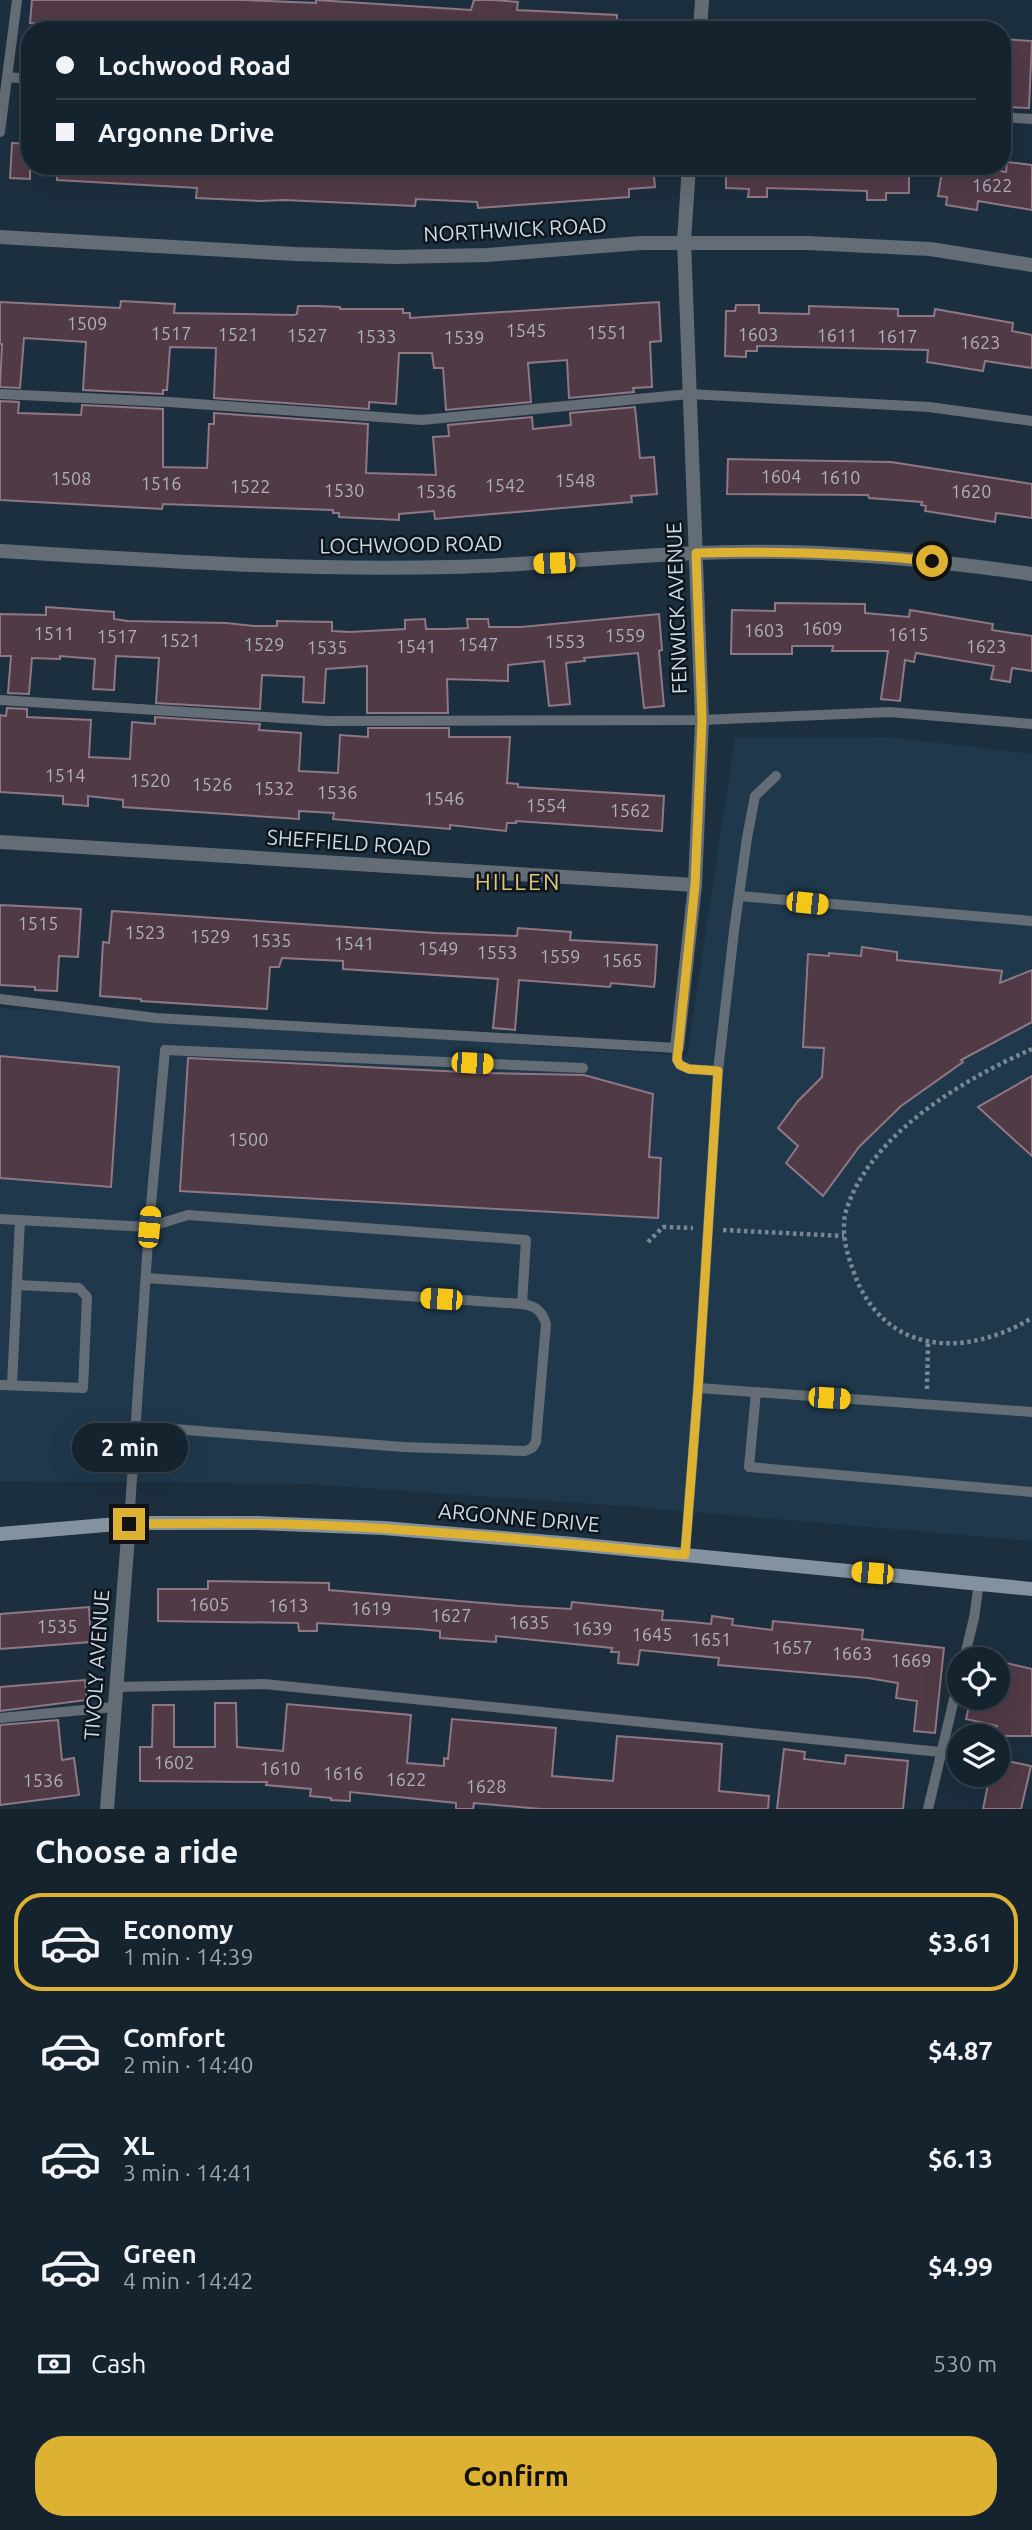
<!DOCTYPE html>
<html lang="en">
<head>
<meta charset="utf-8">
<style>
  :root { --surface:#15232e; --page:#222f3a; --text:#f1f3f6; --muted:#9da4aa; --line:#34404a; --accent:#ddb233 }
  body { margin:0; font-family:Ubuntu,sans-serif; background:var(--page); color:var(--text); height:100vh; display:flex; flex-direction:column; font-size:26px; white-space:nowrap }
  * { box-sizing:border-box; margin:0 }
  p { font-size:23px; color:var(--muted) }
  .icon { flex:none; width:38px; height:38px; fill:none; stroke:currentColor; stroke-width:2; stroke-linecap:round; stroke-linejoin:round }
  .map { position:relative; height:1809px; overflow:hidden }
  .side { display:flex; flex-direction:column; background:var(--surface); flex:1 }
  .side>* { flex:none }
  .hud { position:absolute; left:21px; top:21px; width:990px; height:154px; border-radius:28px; box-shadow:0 7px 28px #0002,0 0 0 2px var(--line); display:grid; align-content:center; height:154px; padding:0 35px; background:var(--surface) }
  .buttons { position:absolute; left:947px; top:1647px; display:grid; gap:14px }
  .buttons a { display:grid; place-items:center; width:63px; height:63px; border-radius:50%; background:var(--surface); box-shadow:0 7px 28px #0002,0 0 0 2px var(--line); font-size:35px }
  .end { position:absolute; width:32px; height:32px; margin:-16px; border:9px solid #ddb233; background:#111; box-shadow:0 0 0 4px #111 }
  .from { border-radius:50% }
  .bubble { position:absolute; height:49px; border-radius:24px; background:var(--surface); box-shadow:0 7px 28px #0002,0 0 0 2px var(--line); font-size:23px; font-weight:600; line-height:49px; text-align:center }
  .car { position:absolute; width:21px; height:42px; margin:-21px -10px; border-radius:9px; box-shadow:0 0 5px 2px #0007; background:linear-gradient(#f5c518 24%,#345 0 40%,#f5c518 0 76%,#345 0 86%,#f5c518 0) }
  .hud b { display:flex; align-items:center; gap:24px; height:66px; font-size:26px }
  .hud b+b { border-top:2px solid var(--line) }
  .hud i { width:18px; height:18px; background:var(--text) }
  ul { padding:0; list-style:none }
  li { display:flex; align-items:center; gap:21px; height:98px; margin:0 14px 10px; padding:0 21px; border:4px solid transparent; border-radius:28px }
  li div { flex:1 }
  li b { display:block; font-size:26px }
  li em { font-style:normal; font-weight:600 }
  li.current { border-color:var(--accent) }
  li>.icon { width:63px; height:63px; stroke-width:1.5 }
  h2 { padding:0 35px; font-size:32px; line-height:84px }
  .pay { display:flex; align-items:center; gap:18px; height:77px; padding:0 35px; font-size:26px }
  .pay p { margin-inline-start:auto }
  .action { display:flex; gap:14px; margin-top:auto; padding:14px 35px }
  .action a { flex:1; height:80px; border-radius:28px; background:var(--accent); color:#111; font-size:28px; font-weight:600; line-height:80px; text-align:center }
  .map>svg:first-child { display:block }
  .built { fill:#1f384c }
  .building { fill:#503a46; stroke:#907784; stroke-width:2 }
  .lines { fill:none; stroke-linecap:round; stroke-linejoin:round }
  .path { stroke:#788793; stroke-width:4.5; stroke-dasharray:3.5 3.5; stroke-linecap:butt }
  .lane { stroke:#646d75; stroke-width:10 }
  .street { stroke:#646d75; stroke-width:14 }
  .secondary { stroke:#83929e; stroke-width:14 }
  .route { stroke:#ddb233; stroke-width:9 }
  .labels { text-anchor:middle; stroke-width:5; stroke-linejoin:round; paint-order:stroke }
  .number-label { font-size:18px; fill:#aeb1bc }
  .street-label { font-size:21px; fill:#ced9e3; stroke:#0e161d }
  .neighbourhood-label { font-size:23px; letter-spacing:2px; fill:#e2c57a; stroke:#0e161d }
</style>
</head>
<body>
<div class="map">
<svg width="1032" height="1809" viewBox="0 0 1032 1809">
  <rect width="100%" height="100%" fill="#1c2f3e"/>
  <!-- built -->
  <path class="built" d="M889 737 1032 754V1541L636 1507 308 1484 0 1481V1008L687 1056 735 738Z"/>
  <!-- building -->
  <g class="building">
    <path d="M32 0H245L316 3V0L471 10 474 0H494L518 2 517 10 617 15V30H153L30 23Z"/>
    <path d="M1003 39 1032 41 1029 108 1008 107 1010 73H1003Z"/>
    <path d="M12 143 30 144V179L10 178Z"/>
    <path d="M1007 162 1032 165V210L978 201 977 210 946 205 947 197 938 196 943 166H973L1006 172Z"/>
    <path d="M57 166H653L655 187 629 189V197L478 208 477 202 416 199 415 206 284 200 261 201 196 198 197 188 57 180Z"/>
    <path d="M726 166H909V193H886V200H867V191L767 188V197H748L749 189 726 188Z"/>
    <path d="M121 301 175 304 174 313 294 315 297 314 298 306H317L340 307V309H403V313H410V318L659 302 661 341 650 342 652 387 633 388 634 392 569 398 567 360 528 363 531 402 446 410 443 368H434L432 353H399L396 404 369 402V409L214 398 216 348 170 347 167 390H163V394L83 390 86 342 24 338 20 388 0 387 2 344H0V302L120 308Z"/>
    <path d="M736 305H759V313L809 314V306L898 309V316H934L935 309 1013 323 1012 331 1032 335V368L985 361 983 371 927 362 928 350 757 346V351H746V357L725 356 726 311H735Z"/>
    <path d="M0 401 19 402 18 413 81 415 82 405 163 409V467L207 468 209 424H214V413L368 424 366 473 436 475 433 437 449 436 448 425 532 417 533 429 571 425 570 413 635 407 640 458 654 457 657 494 631 496 632 502 435 519 434 511 399 514V520L339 517V513H333V510L163 504 162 509 0 500Z"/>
    <path d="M728 459 891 462 1032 484V518L996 513 995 522 925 511 926 506 921 505 922 502 869 498 868 495 727 494Z"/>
    <path d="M775 603 865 604V613L909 617 910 610 993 624 992 630 1032 636V671L1012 668 1010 682 991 679 994 666 916 653 914 662 905 660 900 701 881 699 888 651H832L833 646H792V654H731L732 610 775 611Z"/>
    <path d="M46 607 114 612V619L128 621 226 623 254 626H277V621L332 622V631L350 632 405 629V620L425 619 426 629H446L468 628 467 619H488L489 627H521L659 614 662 650 659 651 664 706 644 708 638 653 584 658 585 661 566 663 570 704 549 706 544 661 508 665V681L447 679 448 713H367V666L326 669 324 703 303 702 304 677 262 675 260 709 156 703 159 658 116 656 114 690 93 689 95 659 60 656V659L32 658 29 694 8 693 11 656H0V614L46 615Z"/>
    <path d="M7 708 27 709V717L91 720 89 757 130 759 132 722 155 724V717L260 724 259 730 301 733 299 771 338 773 340 735 368 737V728H449V737H510L507 783 518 784V787L664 796 662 831 516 821V823H507L506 831 450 825V829L333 819 334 813 299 811V819L123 807V800L88 796V806L63 804V796L0 792V715L6 716Z"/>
    <path d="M0 905 81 909 78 957 59 956 57 991 35 990V987L0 985Z"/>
    <path d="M112 911 436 933 517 936 518 928 571 932 570 940 657 945 655 980 654 987 611 983 610 987 519 980 515 1030 493 1028 498 979 343 969V961L282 958 279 967H270L267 1009 141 1001V999L100 996 103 942 109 943Z"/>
    <path d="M862 947 897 952V960L1002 971 1000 983 1032 970V1022L961 1060 963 1062 901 1106 859 1147 823 1196 786 1163 798 1146 778 1128 798 1101 822 1077 824 1048 803 1047 808 954 829 956V953L861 956Z"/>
    <path d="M0 1056 119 1067 111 1187 0 1178Z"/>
    <path d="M188 1058 482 1073 584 1075 653 1094 649 1157 661 1158 658 1218 180 1191Z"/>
    <path d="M1032 1076V1156L978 1107Z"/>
    <path d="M208 1581 329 1583V1590L519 1606 571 1609 572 1602 663 1611 662 1620 682 1621 711 1624 712 1616 733 1619 732 1625 772 1630 773 1621 863 1630 862 1639 944 1648 935 1733 914 1731 917 1701 896 1698 898 1683 868 1678 718 1665 719 1658 640 1650 638 1665 618 1663 619 1652H611L612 1648 496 1636V1642L440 1638V1631L419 1629 317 1623V1631H299L298 1623 158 1621V1589H208Z"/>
    <path d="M89 1607 91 1642 0 1649V1614Z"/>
    <path d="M998 1661 1032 1669V1736H994L997 1726 966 1719 971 1698 998 1704Z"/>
    <path d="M85 1680 87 1700 0 1711V1687Z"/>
    <path d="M215 1703H236L237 1747 283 1751 287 1704 411 1715 407 1763 444 1766V1758L448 1759 452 1719 556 1728 552 1776 613 1781 617 1736 722 1744 719 1791 769 1796 768 1809H541L474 1803 473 1809H456V1803L350 1792V1801L331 1800V1798L310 1796 311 1789 266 1785 267 1782 140 1781V1747H152L153 1705H174V1747H215Z"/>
    <path d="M58 1720 62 1760 74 1758 79 1795 0 1805V1725Z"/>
    <path d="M784 1749 805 1752 804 1759 845 1764 846 1755 908 1761 903 1809H777Z"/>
    <path d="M998 1759 1031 1766 1021 1809H983L990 1775 998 1777Z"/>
  </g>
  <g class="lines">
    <!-- path -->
    <g class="path">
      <path d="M1032 1049C964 1079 872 1133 847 1208 840 1228 846 1251 853 1270 882 1355 964 1359 1032 1318"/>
      <path d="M723 1230 844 1236"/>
      <path d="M648 1242 663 1227 693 1228"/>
      <path d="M927 1389 928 1341"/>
    </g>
    <!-- lane -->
    <g class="lane">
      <path d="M7 77 30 79"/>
      <path d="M1003 117 1032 119"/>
      <path d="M0 132 17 0"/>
      <path d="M0 394 169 402 422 420 689 394 929 407 1032 421"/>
      <path d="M0 700 327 721 702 720 890 712 1032 724"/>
      <path d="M739 896 1032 921"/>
      <path d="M0 999 156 1018 677 1048V1060L680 1065 689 1069 718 1071"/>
      <path d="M0 1219 149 1227 188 1215 526 1240 522 1304 146 1278"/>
      <path d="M0 1385 83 1388 87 1297 79 1288 17 1285"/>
      <path d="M12 1385 20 1220"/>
      <path d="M698 1388 1032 1412"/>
      <path d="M756 1392 749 1467 1032 1492"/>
      <path d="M136 1426 403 1447 525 1451 532 1448 536 1442 546 1324C542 1311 536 1306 522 1304"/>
      <path d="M129 1523 149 1227 165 1050 583 1068"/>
      <path d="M685 1555 698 1388 718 1071 734 931 747 838 755 796 776 776"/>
      <path d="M964 1659 974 1618 979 1583"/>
      <path d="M115 1687 264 1684 940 1752"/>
      <path d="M0 1718 114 1707"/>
      <path d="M928 1809 959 1678"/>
    </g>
    <!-- street -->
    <g class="street">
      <path d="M700 30 702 0"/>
      <path d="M0 237 295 254 395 257 487 255 641 243H808L930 249 1032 265"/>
      <path d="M0 551C150 560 300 571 450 567 546 565 641 553 736 552 836 550 934 560 1032 574"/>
      <path d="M0 842 695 885"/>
      <path d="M677 1048 695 885 702 720 684 241 689 166"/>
      <path d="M107 1809 129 1523"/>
    </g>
    <!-- secondary -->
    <path class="secondary" d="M0 1534 129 1523H257L383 1528 574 1544 1032 1589"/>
  </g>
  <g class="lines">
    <!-- route -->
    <path class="route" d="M129 1524C191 1523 253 1522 314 1525 438 1530 561 1543 685 1555L698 1388 718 1071 689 1069 680 1065 677 1060 695 885 702 720 696 553C776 551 854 553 932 561"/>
  </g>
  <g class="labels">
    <!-- number labels -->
    <g class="number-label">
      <text x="992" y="192">1622</text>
      <text x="87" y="330">1509</text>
      <text x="526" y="337">1545</text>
      <text x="607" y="339">1551</text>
      <text x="171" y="340">1517</text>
      <text x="238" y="341">1521</text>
      <text x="758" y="341">1603</text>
      <text x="307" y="342">1527</text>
      <text x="837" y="342">1611</text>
      <text x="376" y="343">1533</text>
      <text x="897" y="343">1617</text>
      <text x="464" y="344">1539</text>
      <text x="980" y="349">1623</text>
      <text x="781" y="483">1604</text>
      <text x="840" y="484">1610</text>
      <text x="71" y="485">1508</text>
      <text x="575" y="487">1548</text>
      <text x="161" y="490">1516</text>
      <text x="505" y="492">1542</text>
      <text x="250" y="493">1522</text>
      <text x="344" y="497">1530</text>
      <text x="436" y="498">1536</text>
      <text x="971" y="498">1620</text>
      <text x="822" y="635">1609</text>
      <text x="764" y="637">1603</text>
      <text x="54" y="640">1511</text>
      <text x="908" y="641">1615</text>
      <text x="625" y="642">1559</text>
      <text x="117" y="643">1517</text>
      <text x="180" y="647">1521</text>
      <text x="565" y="648">1553</text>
      <text x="264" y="651">1529</text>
      <text x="478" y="651">1547</text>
      <text x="416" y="653">1541</text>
      <text x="986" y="653">1623</text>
      <text x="327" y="654">1535</text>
      <text x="65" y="782">1514</text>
      <text x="150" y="787">1520</text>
      <text x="212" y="791">1526</text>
      <text x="274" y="795">1532</text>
      <text x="337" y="799">1536</text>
      <text x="444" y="805">1546</text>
      <text x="546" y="812">1554</text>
      <text x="630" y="817">1562</text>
      <text x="38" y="930">1515</text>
      <text x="145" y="939">1523</text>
      <text x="210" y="943">1529</text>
      <text x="271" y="947">1535</text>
      <text x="354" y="950">1541</text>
      <text x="438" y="955">1549</text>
      <text x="497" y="959">1553</text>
      <text x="560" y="963">1559</text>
      <text x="622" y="967">1565</text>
      <text x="248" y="1146">1500</text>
      <text x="209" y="1611">1605</text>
      <text x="288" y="1612">1613</text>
      <text x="371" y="1615">1619</text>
      <text x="451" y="1622">1627</text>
      <text x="529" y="1629">1635</text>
      <text x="57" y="1633">1535</text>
      <text x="592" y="1635">1639</text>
      <text x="652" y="1641">1645</text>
      <text x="711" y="1646">1651</text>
      <text x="792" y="1654">1657</text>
      <text x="852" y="1660">1663</text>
      <text x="911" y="1667">1669</text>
      <text x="174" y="1769">1602</text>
      <text x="280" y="1775">1610</text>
      <text x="343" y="1780">1616</text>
      <text x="406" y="1786">1622</text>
      <text x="43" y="1787">1536</text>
      <text x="486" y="1793">1628</text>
    </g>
    <!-- street labels -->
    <g class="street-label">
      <text transform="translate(515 230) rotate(-3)" y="7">NORTHWICK ROAD</text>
      <text transform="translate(411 545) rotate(-1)" y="7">LOCHWOOD ROAD</text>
      <text transform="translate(677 608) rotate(-92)" y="7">FENWICK AVENUE</text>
      <text transform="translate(349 843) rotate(4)" y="7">SHEFFIELD ROAD</text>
      <text transform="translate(519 1518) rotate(5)" y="7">ARGONNE DRIVE</text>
      <text transform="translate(97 1665) rotate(-86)" y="7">TIVOLY AVENUE</text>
    </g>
    <!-- neighbourhood labels -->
    <g class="neighbourhood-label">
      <text x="518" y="890">HILLEN</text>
    </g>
  </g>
</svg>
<div class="buttons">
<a><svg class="icon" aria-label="locate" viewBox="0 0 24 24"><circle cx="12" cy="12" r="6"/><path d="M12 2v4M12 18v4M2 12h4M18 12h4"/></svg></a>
<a><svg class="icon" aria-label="layers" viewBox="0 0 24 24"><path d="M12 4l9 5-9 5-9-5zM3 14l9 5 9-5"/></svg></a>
</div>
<i class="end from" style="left:932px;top:561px"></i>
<i class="end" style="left:129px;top:1524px"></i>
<div class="bubble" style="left:72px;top:1423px;width:116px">2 min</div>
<i class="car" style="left:554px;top:563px;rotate:268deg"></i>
<i class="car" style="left:807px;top:903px;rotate:96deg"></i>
<i class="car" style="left:472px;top:1063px;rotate:93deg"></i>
<i class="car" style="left:149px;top:1227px;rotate:5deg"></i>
<i class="car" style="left:441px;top:1299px;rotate:274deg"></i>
<i class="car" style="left:829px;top:1398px;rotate:94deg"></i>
<i class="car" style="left:872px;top:1573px;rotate:275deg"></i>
<div class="hud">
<b><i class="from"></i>Lochwood Road</b>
<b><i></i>Argonne Drive</b>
</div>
</div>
<section class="side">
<h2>Choose a ride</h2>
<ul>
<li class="current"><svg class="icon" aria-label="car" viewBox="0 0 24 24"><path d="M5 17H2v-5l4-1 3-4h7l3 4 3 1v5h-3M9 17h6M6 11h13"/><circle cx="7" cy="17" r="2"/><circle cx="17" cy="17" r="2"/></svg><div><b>Economy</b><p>1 min · 14:39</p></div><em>$3.61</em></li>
<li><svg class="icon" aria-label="car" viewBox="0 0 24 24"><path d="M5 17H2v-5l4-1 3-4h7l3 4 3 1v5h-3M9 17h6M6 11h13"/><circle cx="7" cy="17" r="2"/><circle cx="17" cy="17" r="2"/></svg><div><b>Comfort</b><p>2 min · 14:40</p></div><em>$4.87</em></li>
<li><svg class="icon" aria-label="car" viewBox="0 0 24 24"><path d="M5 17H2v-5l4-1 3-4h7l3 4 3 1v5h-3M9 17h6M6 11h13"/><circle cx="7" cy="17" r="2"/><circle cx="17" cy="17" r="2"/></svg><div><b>XL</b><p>3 min · 14:41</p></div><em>$6.13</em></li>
<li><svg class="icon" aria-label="car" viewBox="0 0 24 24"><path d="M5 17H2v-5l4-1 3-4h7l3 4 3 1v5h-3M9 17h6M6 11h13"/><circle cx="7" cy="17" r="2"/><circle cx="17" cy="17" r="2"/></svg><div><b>Green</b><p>4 min · 14:42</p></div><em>$4.99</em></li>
</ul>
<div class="pay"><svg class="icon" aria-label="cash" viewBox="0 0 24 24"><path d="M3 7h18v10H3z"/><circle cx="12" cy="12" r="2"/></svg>Cash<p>530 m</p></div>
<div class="action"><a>Confirm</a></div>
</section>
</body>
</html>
